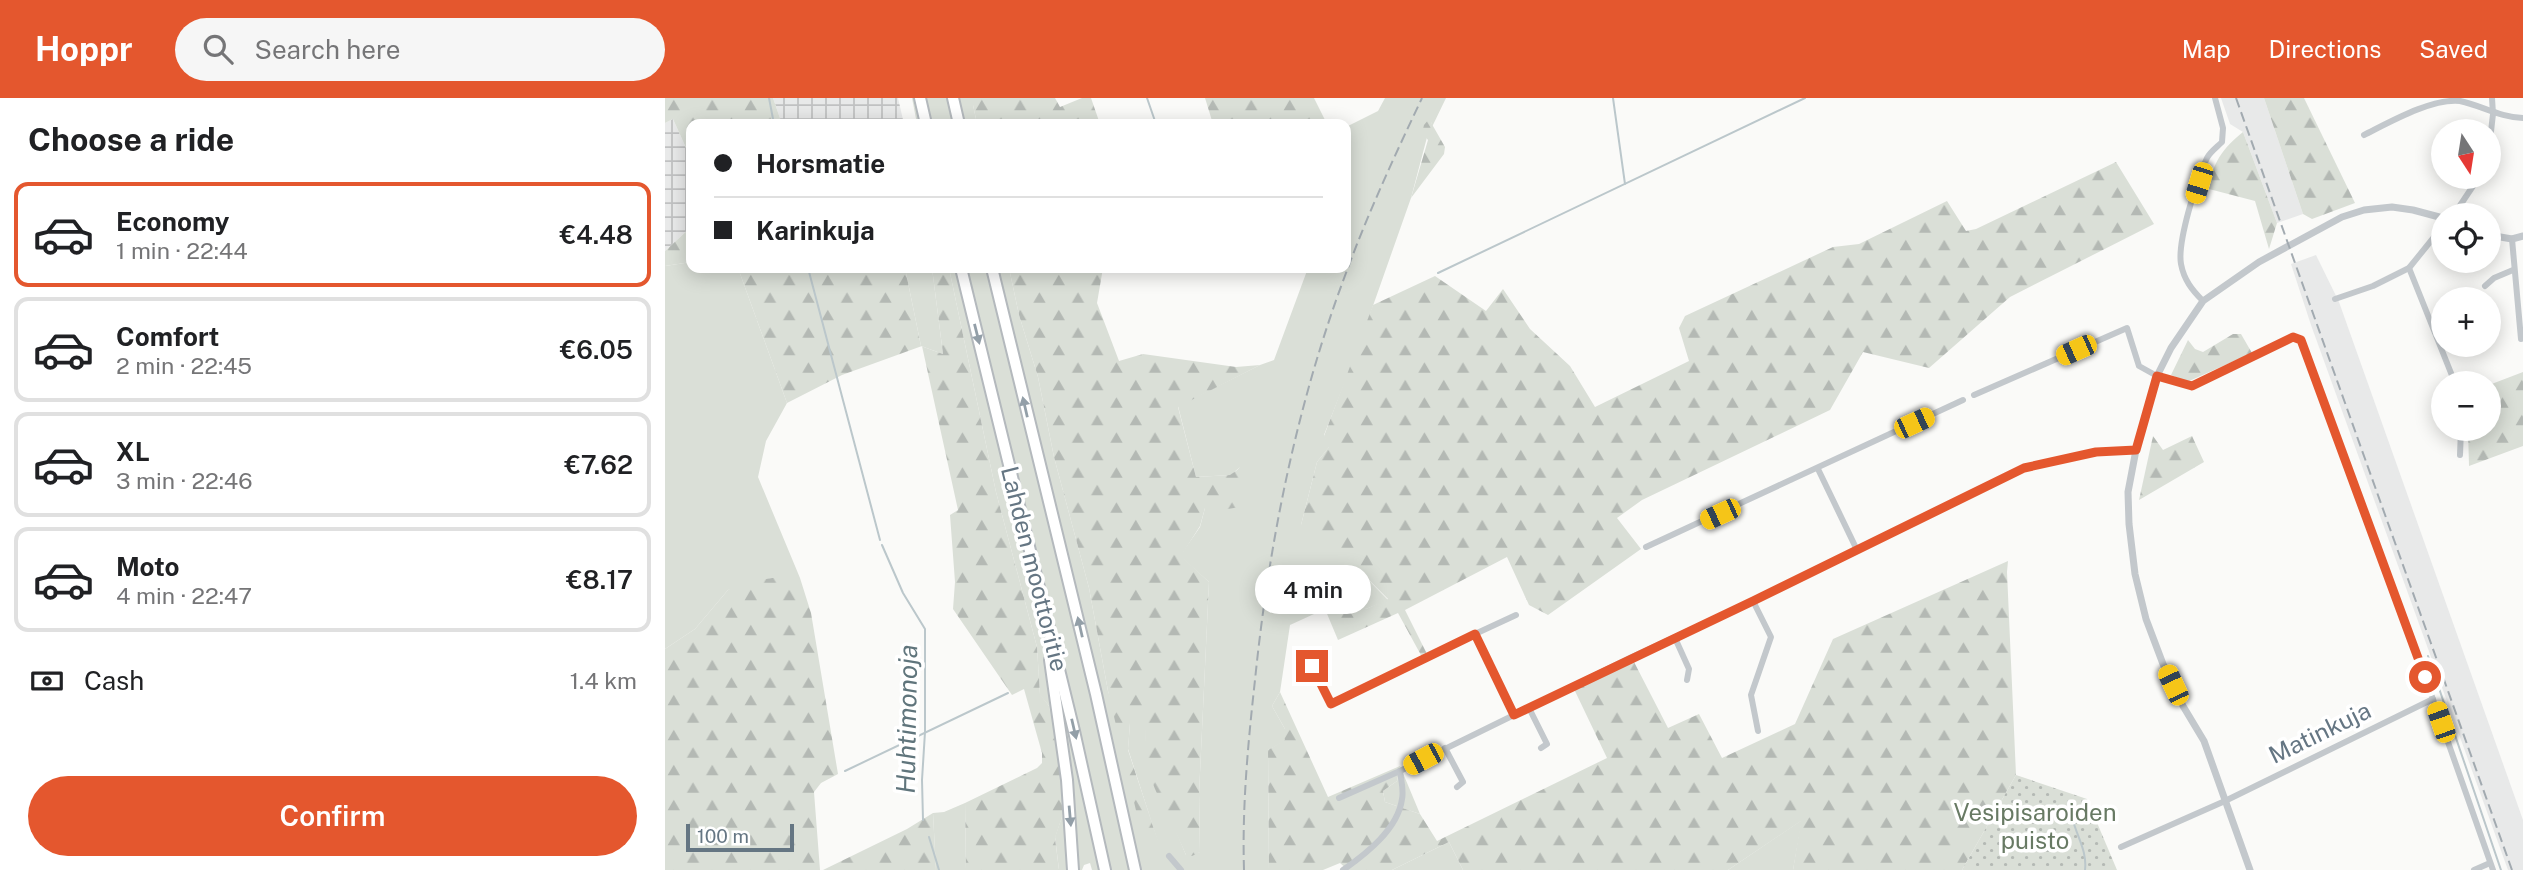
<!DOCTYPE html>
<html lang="en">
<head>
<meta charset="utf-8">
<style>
  :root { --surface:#fff; --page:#f6f6f6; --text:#202124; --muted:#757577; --line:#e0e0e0; --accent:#e4572e }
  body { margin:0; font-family:"Public Sans",sans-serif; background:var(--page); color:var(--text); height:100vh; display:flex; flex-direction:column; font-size:26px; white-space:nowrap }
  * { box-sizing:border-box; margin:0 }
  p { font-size:23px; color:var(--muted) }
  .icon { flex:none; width:38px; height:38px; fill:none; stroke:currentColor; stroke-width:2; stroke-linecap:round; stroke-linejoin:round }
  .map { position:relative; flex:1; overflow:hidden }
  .panel { display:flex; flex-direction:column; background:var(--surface); width:665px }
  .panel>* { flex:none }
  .hud { position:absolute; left:21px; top:21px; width:665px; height:154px; border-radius:14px; box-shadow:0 4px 18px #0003; display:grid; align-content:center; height:154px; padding:0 28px; background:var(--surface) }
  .needle { width:46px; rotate:168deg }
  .tools { position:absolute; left:1766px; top:21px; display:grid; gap:14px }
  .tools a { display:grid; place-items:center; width:70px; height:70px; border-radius:50%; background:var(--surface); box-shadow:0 4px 18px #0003; font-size:35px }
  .scale { position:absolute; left:21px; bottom:18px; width:108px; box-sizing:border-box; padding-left:7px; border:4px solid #657683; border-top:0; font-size:19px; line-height:24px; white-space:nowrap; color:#657683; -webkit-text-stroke:5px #fff; paint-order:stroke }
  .end { position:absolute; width:32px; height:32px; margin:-16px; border:9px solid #e4572e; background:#fff; box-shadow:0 0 0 4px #fff }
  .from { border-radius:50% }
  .bubble { position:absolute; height:49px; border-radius:24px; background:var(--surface); box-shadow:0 4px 18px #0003; font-size:23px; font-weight:600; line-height:49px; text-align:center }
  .car { position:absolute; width:21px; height:42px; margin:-21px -10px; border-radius:9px; box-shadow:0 0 5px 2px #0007; background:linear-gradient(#f5c518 24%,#345 0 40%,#f5c518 0 76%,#345 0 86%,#f5c518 0) }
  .hud b { display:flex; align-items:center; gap:24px; height:66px; font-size:26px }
  .hud b+b { border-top:2px solid var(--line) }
  .hud i { width:18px; height:18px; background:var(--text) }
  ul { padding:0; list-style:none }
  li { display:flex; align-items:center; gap:21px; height:105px; margin:0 14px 10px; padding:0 14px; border:4px solid var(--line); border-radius:14px }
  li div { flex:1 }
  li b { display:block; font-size:26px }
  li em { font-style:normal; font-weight:600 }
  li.active { border-color:var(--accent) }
  li>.icon { width:63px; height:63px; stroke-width:1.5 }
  h2 { padding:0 28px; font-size:32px; line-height:84px }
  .pay { display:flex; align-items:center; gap:18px; height:77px; padding:0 28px; font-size:26px }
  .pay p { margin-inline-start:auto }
  .action { display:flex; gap:14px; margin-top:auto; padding:14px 28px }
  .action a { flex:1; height:80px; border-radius:42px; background:var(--accent); color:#fff; font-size:28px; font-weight:600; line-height:80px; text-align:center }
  header { display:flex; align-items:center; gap:42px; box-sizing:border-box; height:98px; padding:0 35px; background:var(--accent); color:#fff }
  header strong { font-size:33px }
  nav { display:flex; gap:38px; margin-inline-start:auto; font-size:24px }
  .search { width:490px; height:63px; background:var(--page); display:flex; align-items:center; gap:18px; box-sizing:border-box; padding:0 24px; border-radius:38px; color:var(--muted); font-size:26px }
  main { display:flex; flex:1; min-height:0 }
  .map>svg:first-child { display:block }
  .built { fill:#e8e9e9 }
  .industrial { fill:url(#industrial-grid) }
  .grass { fill:#dadfd7 }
  .forest { fill:url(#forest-firs) }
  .park { fill:url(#park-dots) }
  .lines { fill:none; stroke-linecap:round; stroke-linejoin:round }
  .stream { stroke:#bbc7cb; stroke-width:2 }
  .motorway-casing { stroke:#b4b9bd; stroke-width:14 }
  .minor { stroke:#c3c8cc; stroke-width:6 }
  .tertiary { stroke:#c3c8cc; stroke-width:7 }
  .motorway { stroke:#fff; stroke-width:10 }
  .rail { stroke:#a2aab0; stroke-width:2; stroke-dasharray:10 5; stroke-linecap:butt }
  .oneway { fill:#939fa8 }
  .route { stroke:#e4572e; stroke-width:9 }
  .labels { text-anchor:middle; stroke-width:7; stroke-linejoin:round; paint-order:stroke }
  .street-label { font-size:24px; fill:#657683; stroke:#fff }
  .park-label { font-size:24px; fill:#687a64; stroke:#fff }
  .water-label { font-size:26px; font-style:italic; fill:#60757c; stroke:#fff }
</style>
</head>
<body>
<header>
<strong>Hoppr</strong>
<div class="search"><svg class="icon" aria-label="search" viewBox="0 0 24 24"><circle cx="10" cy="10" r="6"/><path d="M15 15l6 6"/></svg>Search here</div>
<nav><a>Map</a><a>Directions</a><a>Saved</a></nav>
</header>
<main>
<section class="panel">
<h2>Choose a ride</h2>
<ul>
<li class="active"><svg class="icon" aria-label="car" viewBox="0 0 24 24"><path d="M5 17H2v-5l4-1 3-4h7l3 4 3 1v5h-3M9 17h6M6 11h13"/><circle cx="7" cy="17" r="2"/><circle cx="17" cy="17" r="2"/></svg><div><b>Economy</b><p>1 min · 22:44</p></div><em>€4.48</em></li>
<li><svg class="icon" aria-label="car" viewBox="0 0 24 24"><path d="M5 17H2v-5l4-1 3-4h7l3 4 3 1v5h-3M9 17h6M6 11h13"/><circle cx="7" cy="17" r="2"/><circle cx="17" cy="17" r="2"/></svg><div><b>Comfort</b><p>2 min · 22:45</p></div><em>€6.05</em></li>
<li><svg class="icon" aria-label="car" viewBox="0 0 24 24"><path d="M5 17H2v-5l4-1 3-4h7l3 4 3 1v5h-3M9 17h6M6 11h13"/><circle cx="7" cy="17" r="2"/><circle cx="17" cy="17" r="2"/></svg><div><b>XL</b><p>3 min · 22:46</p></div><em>€7.62</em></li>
<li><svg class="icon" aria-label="car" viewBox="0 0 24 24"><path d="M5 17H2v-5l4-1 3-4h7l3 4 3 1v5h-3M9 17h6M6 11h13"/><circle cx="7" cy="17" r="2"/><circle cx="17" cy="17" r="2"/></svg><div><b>Moto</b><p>4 min · 22:47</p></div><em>€8.17</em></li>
</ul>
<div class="pay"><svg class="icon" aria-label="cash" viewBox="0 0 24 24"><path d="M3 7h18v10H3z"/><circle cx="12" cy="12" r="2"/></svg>Cash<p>1.4 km</p></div>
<div class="action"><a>Confirm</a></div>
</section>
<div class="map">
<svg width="1858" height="772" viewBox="0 0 1858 772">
  <defs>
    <pattern id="industrial-grid" width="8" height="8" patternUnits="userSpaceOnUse" patternTransform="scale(1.75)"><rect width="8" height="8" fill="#e8e9e9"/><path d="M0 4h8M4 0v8" fill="none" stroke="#c0c1c2"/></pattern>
    <pattern id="forest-firs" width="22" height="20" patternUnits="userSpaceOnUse" patternTransform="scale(1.75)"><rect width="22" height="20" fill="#dadfd7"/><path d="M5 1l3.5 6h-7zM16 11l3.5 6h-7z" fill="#b4b9b4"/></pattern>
    <pattern id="park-dots" width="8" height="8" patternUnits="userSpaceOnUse" patternTransform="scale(1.75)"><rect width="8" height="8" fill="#dadfd7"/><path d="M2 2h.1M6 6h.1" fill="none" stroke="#b4b9b4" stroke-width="1.8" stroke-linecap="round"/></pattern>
  </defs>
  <rect width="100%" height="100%" fill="#fafaf8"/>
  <!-- built -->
  <g class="built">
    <path d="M1556 0H1599L1638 116 1612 125 1578 34 1565 26Z"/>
    <path d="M1651 157 1674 204 1858 722V772H1843L1646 227 1626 166Z"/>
  </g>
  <!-- industrial -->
  <g class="industrial">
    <path d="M108 0H233L239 26H117Z"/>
    <path d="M8 21 26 61V129L0 153V25Z"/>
  </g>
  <!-- grass -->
  <g class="grass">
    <path d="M247 0H308V7L312 26H252Z"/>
    <path d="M720 0H781L767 29 766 24 746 100 691 256 659 337 665 348 652 364 636 427H650L723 502 701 511 668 491 660 511 625 527 615 594 607 608 620 631V643L603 652 604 772H427L425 765 419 767 417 772H394L390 739 399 713 384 608 375 597 372 549 331 394 284 170H344L354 217 373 279 389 359 424 490 443 593 493 744 463 651 465 625H480C479 672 504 714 521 757L535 754 534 696 544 484 515 458 535 429 540 410 575 369 566 377 531 379 513 308 595 267 609 262 643 170H681V29L713 13Z"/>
    <path d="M26 164V170H73L122 305 101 343 93 379 135 480H107L63 492 30 531 0 551V168Z"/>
    <path d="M240 170H267L278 256 256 248Z"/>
    <path d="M735 668 755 716 720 704 718 693 732 683Z"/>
    <path d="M300 705 301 772H271L268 715 279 714Z"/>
    <path d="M1137 722 1128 772H1063Z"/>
    <path d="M784 744 798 772H727Z"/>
  </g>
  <!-- forest -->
  <g class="forest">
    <path d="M0 0H108L117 26H26V61L8 21 0 25Z"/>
    <path d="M308 0H390L395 9 417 0H426L435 26H312L308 7Z"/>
    <path d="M540 0H649L662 26H548Z"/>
    <path d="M1599 0H1639L1690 105 1647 121 1638 116Z"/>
    <path d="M764 21 780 49 779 56 746 100 763 42 757 35 759 27Z"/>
    <path d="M1578 34 1612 125 1604 151 1590 103 1544 91C1547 65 1558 50 1578 34Z"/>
    <path d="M1451 64 1489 126 1345 199 1264 270 1198 254 1165 312 977 402 952 420 976 451 883 517 864 507 842 459 740 512 762 556 757 559 733 515 673 542 660 511 668 491 680 485 701 511 723 501 699 477 648 436 650 427H636L652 364 664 349 659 338 708 207 770 178 821 213 838 191 865 231 905 268 930 309 1024 263 1014 230 1020 218 1168 149 1194 146 1282 103 1301 133 1311 131Z"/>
    <path d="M26 129V164L0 168V153Z"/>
    <path d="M73 170H240L256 248 278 256 267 170H284L331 394 372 549 375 596 384 608 395 661 399 713 390 740 394 772H301L300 705 372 670 377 665V655L359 591 347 597 288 511 290 484 285 417 293 412 257 248 177 277 122 305Z"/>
    <path d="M344 170H438L432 205 454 263 478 256 571 269 595 267 513 309 531 379 565 377 585 363 575 409 550 413 540 410 535 428 516 458 544 484 534 696 535 754 527 758 521 757C510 731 496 707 486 681 480 664 480 644 480 626L465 625 463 652 493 744 477 738 443 593 424 490 389 359 373 279 354 217Z"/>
    <path d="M1568 236H1576L1587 255 1522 284 1506 277 1523 242 1530 251 1538 254Z"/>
    <path d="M1858 274V348L1804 368 1803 331H1824V287Z"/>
    <path d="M1488 338 1498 352 1527 338 1539 364 1474 402Z"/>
    <path d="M1343 463 1342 474 1351 677 1297 772H1128L1136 723 1063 772H798L784 744 727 772H683L675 765 658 772H604L603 652 620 642 618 637 620 631 607 608 615 594 663 699 735 668 732 683 718 693 720 704 755 716 772 743 942 660 909 591 968 562 1003 630 1034 616 1057 660 1130 626 1168 541Z"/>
    <path d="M107 480H135L146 515 173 676 156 685 149 694 155 772H0V551L30 531 63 492 74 486Z"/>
    <path d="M268 715 271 772H158L242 731Z"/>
  </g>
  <!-- park -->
  <path class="park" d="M1351 677 1422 701 1452 772H1297Z"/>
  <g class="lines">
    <!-- stream -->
    <g class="stream">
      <path d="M104 0 109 26"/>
      <path d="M482 0 491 26"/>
      <path d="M948 0 960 86"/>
      <path d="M143 170 215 442"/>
      <path d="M773 175 1140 0"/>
      <path d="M217 447 238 495 260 531V634L257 682 258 722"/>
      <path d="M1763 558 1836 772"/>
      <path d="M180 673 343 595"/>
      <path d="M1412 718 1409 726C1414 742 1422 755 1420 772"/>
      <path d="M264 739 274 772"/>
    </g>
    <defs>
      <g id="motorway">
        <path d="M255 0 261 26"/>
        <path d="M288 0 294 26"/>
        <path d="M296 170 409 633 440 772"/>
        <path d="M327 170 431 596 470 772"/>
        <path d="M385 562 402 682 408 772"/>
      </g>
    </defs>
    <!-- motorway casing -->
    <use href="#motorway" class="motorway-casing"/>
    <!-- minor -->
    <g class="minor">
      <path d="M1699 37C1725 24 1767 0 1795 3 1818 8 1834 19 1858 20"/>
      <path d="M1824 51 1828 16 1827 0"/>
      <path d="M1790 115 1814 79"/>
      <path d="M1847 141 1856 241"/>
      <path d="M1744 170 1790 285"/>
      <path d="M1820 188 1829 180 1848 172"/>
      <path d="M1670 201 1708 188 1744 170 1778 128"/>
      <path d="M1538 203C1527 192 1519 182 1516 166 1512 144 1532 81 1542 60 1545 54 1552 49 1557 44L1558 30 1550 0"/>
      <path d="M1309 297 1462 230 1474 268 1492 278 1527 288 1628 239 1636 242 1745 536 1828 772"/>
      <path d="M1795 357 1796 331"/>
      <path d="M1153 371 1192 452"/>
      <path d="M981 449 1298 302"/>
      <path d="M1088 503 1106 539 1086 597 1093 633"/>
      <path d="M810 536 851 517"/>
      <path d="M1010 540 1024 571 1022 582"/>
      <path d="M647 568 666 606 810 536 849 617"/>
      <path d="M864 610 882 646 876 650"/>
      <path d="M780 650 798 684 792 689"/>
      <path d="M674 700 735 673 967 559 1088 503 1359 370 1431 354 1471 352"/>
      <path d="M1456 749 1560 703 1768 601"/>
      <path d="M504 758 516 772"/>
      <path d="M678 772C701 756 733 731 737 701 739 692 736 682 735 673"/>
      <path d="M1809 772 1825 765"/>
    </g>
    <!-- tertiary -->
    <g class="tertiary">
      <path d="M1824 137 1847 141 1858 138"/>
      <path d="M1585 772 1539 643 1518 608 1498 566 1481 521 1470 476 1464 426 1463 394 1471 352 1486 299 1492 278 1506 250 1538 203 1594 164 1677 119 1699 112 1727 109 1748 112 1778 120"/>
    </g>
    <!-- motorway -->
    <use href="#motorway" class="motorway"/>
    <!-- rail -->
    <g class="rail">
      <path d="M1571 0 1847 772"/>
      <path d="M579 772C577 709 583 645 590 582 604 444 632 305 681 175 703 115 730 57 757 0"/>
    </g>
  </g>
  <!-- one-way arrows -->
  <defs><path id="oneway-solid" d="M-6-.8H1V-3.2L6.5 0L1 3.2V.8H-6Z" transform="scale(1.75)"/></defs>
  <g class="oneway">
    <use href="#oneway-solid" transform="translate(312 236) rotate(76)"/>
    <use href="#oneway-solid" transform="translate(360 309) rotate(-103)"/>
    <use href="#oneway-solid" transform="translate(415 529) rotate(-103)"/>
    <use href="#oneway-solid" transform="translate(409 631) rotate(77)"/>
    <use href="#oneway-solid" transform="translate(405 718) rotate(85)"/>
  </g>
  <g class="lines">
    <!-- route -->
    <path class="route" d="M647 568 666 606 810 536 849 617 1088 503 1359 370 1431 354 1471 352 1492 278 1527 288 1628 239 1636 242 1760 579"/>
  </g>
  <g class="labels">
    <!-- street labels -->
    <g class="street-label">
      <text transform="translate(369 471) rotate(76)" y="8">Lahden moottoritie</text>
      <text transform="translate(1655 635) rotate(-26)" y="8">Matinkuja</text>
    </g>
    <!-- park labels -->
    <g class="park-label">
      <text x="1370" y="723">Vesipisaroiden<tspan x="1370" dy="28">puisto</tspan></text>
    </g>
    <!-- water labels -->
    <g class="water-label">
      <text transform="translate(242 621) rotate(-89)" y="9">Huhtimonoja</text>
    </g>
  </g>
</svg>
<div class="tools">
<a><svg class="needle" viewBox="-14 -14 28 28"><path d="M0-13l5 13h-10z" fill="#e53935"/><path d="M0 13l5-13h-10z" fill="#757577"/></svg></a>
<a><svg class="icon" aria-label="locate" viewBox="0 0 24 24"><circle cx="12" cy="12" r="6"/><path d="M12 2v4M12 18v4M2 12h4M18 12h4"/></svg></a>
<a>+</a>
<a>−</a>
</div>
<div class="scale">100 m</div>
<i class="end from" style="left:1760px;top:579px"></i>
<i class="end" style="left:647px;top:568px"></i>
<div class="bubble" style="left:590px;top:467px;width:116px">4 min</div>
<i class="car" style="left:1534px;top:85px;rotate:197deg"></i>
<i class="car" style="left:1411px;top:252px;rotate:246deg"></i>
<i class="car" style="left:1249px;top:325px;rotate:65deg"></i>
<i class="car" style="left:1055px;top:416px;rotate:245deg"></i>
<i class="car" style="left:1508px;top:587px;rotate:335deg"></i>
<i class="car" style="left:1776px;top:624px;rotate:341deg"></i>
<i class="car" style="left:758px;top:661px;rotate:242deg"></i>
<div class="hud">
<b><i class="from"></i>Horsmatie</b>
<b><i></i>Karinkuja</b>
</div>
</div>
</main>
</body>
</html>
